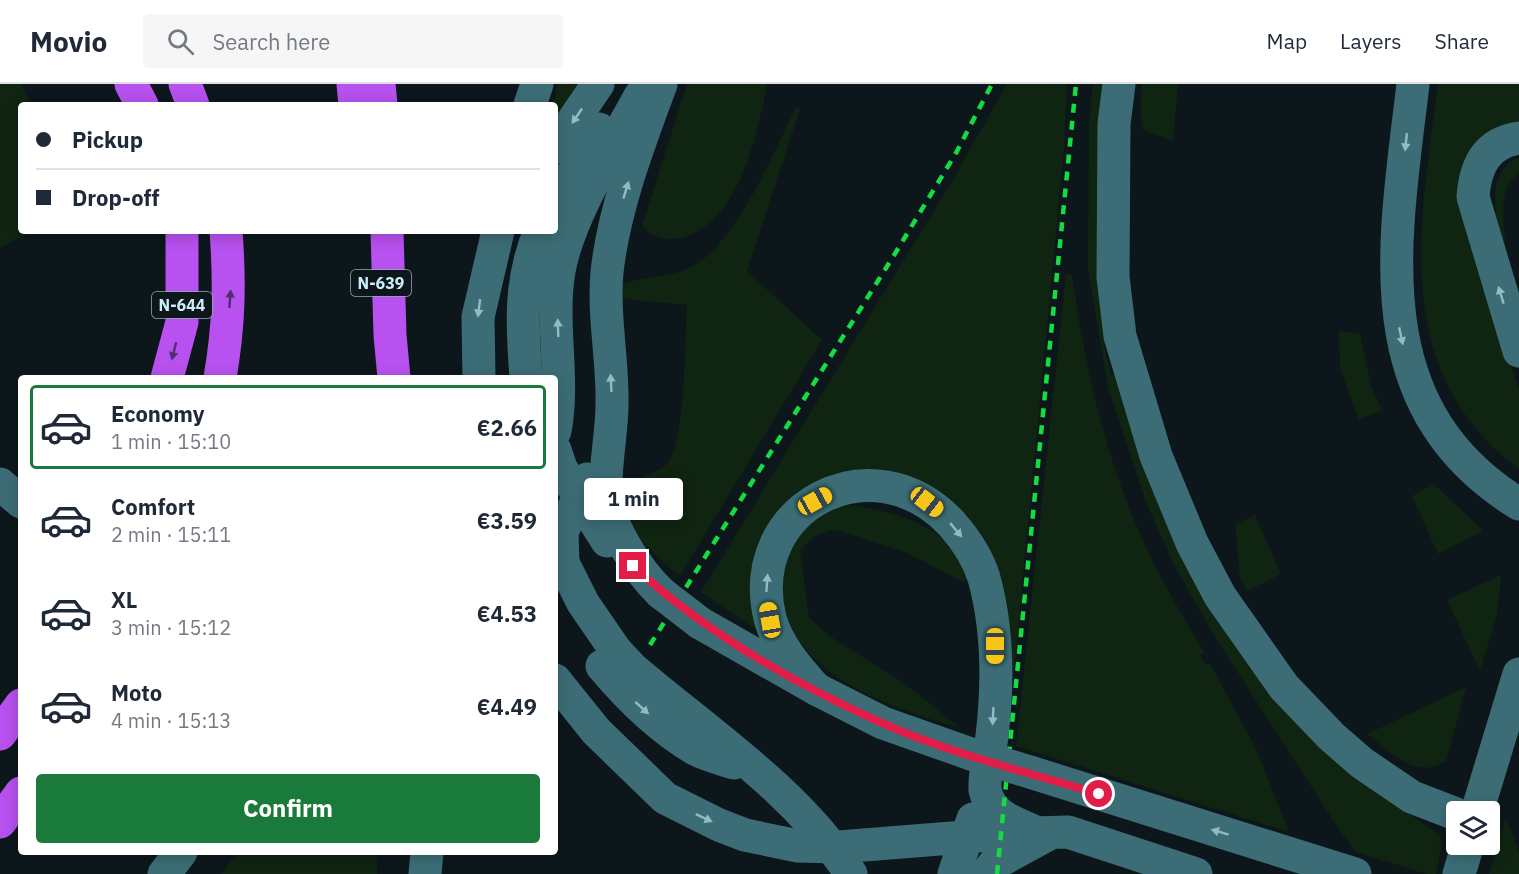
<!DOCTYPE html>
<html lang="en">
<head>
<meta charset="utf-8">
<style>
  :root { --surface:#fff; --page:#f6f6f7; --text:#1f2937; --muted:#747a83; --line:#e0e1e3; --accent:#1a7a3c }
  body { margin:0; font-family:"IBM Plex Sans",sans-serif; background:var(--page); color:var(--text); height:100vh; display:flex; flex-direction:column; font-size:22px; white-space:nowrap }
  * { box-sizing:border-box; margin:0 }
  p { font-size:20px; color:var(--muted) }
  .icon { flex:none; width:33px; height:33px; fill:none; stroke:currentColor; stroke-width:2; stroke-linecap:round; stroke-linejoin:round }
  .map { position:relative; flex:1; overflow:hidden }
  .details { position:absolute; left:18px; top:291px; width:540px; height:480px; display:flex; flex-direction:column; background:var(--surface); border-radius:6px; box-shadow:0 3px 15px #0003 }
  .details>* { flex:none }
  .top-card { position:absolute; left:18px; top:18px; width:540px; height:132px; border-radius:6px; box-shadow:0 3px 15px #0003; display:grid; align-content:center; height:132px; padding:0 18px; background:var(--surface) }
  .buttons { position:absolute; left:1446px; top:717px; display:grid; gap:12px }
  .buttons a { display:grid; place-items:center; width:54px; height:54px; border-radius:6px; background:var(--surface); box-shadow:0 3px 15px #0003; font-size:30px }
  .end { position:absolute; width:27px; height:27px; margin:-14px; border:8px solid #e11d48; background:#fff; box-shadow:0 0 0 3px #fff }
  .from { border-radius:50% }
  .bubble { position:absolute; height:42px; border-radius:6px; background:var(--surface); box-shadow:0 3px 15px #0003; font-size:20px; font-weight:800; line-height:42px; text-align:center }
  .car { position:absolute; width:18px; height:36px; margin:-18px -9px; border-radius:8px; box-shadow:0 0 4px 2px #0007; background:linear-gradient(#f5c518 24%,#345 0 40%,#f5c518 0 76%,#345 0 86%,#f5c518 0) }
  .top-card b { display:flex; align-items:center; gap:21px; height:57px; font-size:22px }
  .top-card b+b { border-top:2px solid var(--line) }
  .top-card i { width:15px; height:15px; background:var(--text) }
  ul { padding:10px 0 0; list-style:none }
  li { display:flex; align-items:center; gap:18px; height:84px; margin:0 12px 9px; padding:0 6px; border:3px solid transparent; border-radius:6px }
  li div { flex:1 }
  li b { display:block; font-size:22px }
  li em { font-style:normal; font-weight:800 }
  li.on { border-color:var(--accent) }
  li>.icon { width:54px; height:54px; stroke-width:1.5 }
  .cta { display:flex; gap:12px; margin-top:auto; padding:12px 18px }
  .cta a { flex:1; height:69px; border-radius:6px; background:var(--accent); color:#fff; font-size:24px; font-weight:800; line-height:69px; text-align:center }
  header { display:flex; align-items:center; gap:36px; box-sizing:border-box; height:84px; padding:0 30px; background:var(--surface); border-bottom:2px solid var(--line) }
  header strong { font-size:28px }
  nav { display:flex; gap:33px; margin-inline-start:auto; font-size:21px }
  .search { width:420px; height:54px; background:var(--page); display:flex; align-items:center; gap:15px; box-sizing:border-box; padding:0 21px; border-radius:6px; color:var(--muted); font-size:22px }
  .map>svg:first-child { display:block }
  .green { fill:#102412 }
  .lines { fill:none; stroke-linecap:round; stroke-linejoin:round }
  .minor { stroke:#3c6d76; stroke-width:33 }
  .highway { stroke:#b751ef; stroke-width:33 }
  .rail { stroke:#14dd41; stroke-width:4.5; stroke-dasharray:9 8; stroke-linecap:butt }
  .minor-bridge { stroke:#3c6d76; stroke-width:33 }
  .oneway { fill:#92bbc5 }
  .oneway2 { fill:#512e70 }
  .route { stroke:#e11d48; stroke-width:8 }
  .labels { text-anchor:middle; stroke-width:5; stroke-linejoin:round; paint-order:stroke }
  .shield { fill:#0d171b; stroke:#92aeb7; stroke-width:1.5 }
  .shield-label { font-size:16px; font-weight:bold; fill:#cbeffa }
</style>
</head>
<body>
<header>
<strong>Movio</strong>
<div class="search"><svg class="icon" aria-label="search" viewBox="0 0 24 24"><circle cx="10" cy="10" r="6"/><path d="M15 15l6 6"/></svg>Search here</div>
<nav><a>Map</a><a>Layers</a><a>Share</a></nav>
</header>
<div class="map">
<svg width="1519" height="790" viewBox="0 0 1519 790">
  <rect width="100%" height="100%" fill="#0d171b"/>
  <!-- green -->
  <g class="green">
    <path d="M0 0H21L31 21H21V147H32L0 164Z"/>
    <path d="M558 0H582L555 37V21H553Z"/>
    <path d="M687 0H767C758 49 738 143 679 154 664 157 652 153 642 142Z"/>
    <path d="M1007 0H1067L1064 66 1009 639C1008 594 1012 546 1003 502 991 441 933 383 869 386 847 387 828 397 808 405L761 549 701 508 952 97Z"/>
    <path d="M1093 0H1107L1115 258 1104 261 1111 291 1122 289 1161 415 1361 697 1440 751 1442 760 1436 790H1427L1356 768 1340 747 1215 553 1175 483 1146 418 1108 303 1088 185 1089 42Z"/>
    <path d="M1142 0H1178L1173 57 1143 46 1140 29Z"/>
    <path d="M1438 0H1519V40L1464 130 1519 306V385C1389 288 1420 139 1438 0Z"/>
    <path d="M796 23 800 25 747 187 822 256 680 492C661 476 630 452 627 426 626 417 630 407 631 398 644 389 658 391 668 378 686 355 685 254 687 221L615 214 623 200C647 191 677 194 698 179 741 148 773 70 796 23Z"/>
    <path d="M1519 74V90C1495 103 1505 144 1506 167 1497 141 1482 87 1519 74Z"/>
    <path d="M1066 190 1072 191C1086 293 1110 392 1156 484 1171 513 1188 540 1204 568L1200 571 1206 581 1210 579 1257 667 1289 748 1016 662Z"/>
    <path d="M1339 247 1360 250 1371 302 1382 326 1359 336 1340 284Z"/>
    <path d="M1434 400 1483 447 1438 470 1412 412Z"/>
    <path d="M844 420C882 426 934 436 957 470 962 477 965 487 969 495L961 497 905 468 839 447 831 446 815 452 800 466 809 534 831 553 904 599 960 644C898 626 804 596 784 526 782 517 783 507 783 498 782 477 797 447 815 435 823 429 835 425 844 420Z"/>
    <path d="M1255 431 1281 490 1247 507 1240 494 1235 441Z"/>
    <path d="M1501 491 1497 530 1480 587 1447 516Z"/>
    <path d="M1466 603 1446 677C1415 697 1392 668 1367 650Z"/>
    <path d="M1506 734 1519 768V790H1489Z"/>
    <path d="M238 768H378L377 790H221Z"/>
  </g>
  <g class="lines">
    <!-- minor -->
    <g class="minor">
      <path d="M661 0C639 60 614 124 607 188 603 232 613 276 612 320 612 349 605 378 606 407 606 439 638 487 661 509"/>
      <path d="M1119 0 1114 40 1113 193 1120 252 1156 372 1192 459 1220 512 1284 603 1332 653 1362 679 1412 713 1456 730"/>
      <path d="M1413 0C1395 156 1360 322 1519 420"/>
      <path d="M530 21 537 0"/>
      <path d="M1519 54C1486 59 1475 83 1473 113L1519 267"/>
      <path d="M555 63 598 0"/>
      <path d="M555 118 599 45"/>
      <path d="M479 294 478 233 498 147"/>
      <path d="M526 294C522 242 519 196 540 147"/>
      <path d="M555 347C565 294 550 240 559 187 568 134 614 60 640 12"/>
      <path d="M555 366 561 384 607 457"/>
      <path d="M0 400 21 418"/>
      <path d="M555 463 583 519 616 567"/>
      <path d="M563 483 562 448 587 395"/>
      <path d="M700 539 816 605 883 639 971 670"/>
      <path d="M555 596 596 647 665 714 719 741 745 751 798 762 839 763 1002 750 1068 748 1196 790"/>
      <path d="M816 605C798 585 777 561 770 534 743 422 873 355 952 440 966 456 978 474 984 494 998 545 998 601 992 652 990 670 984 688 985 706 991 733 1016 739 1038 749"/>
      <path d="M1033 689 1355 790"/>
      <path d="M1477 728 1519 590"/>
      <path d="M164 790 181 768"/>
      <path d="M425 790 427 768"/>
      <path d="M954 790 973 735"/>
      <path d="M986 790 994 780 1047 751"/>
      <path d="M1459 790 1468 760"/>
    </g>
    <!-- highway -->
    <g class="highway">
      <path d="M131 0 142 21"/>
      <path d="M185 0 193 21"/>
      <path d="M353 0 355 21"/>
      <path d="M379 0 381 21"/>
      <path d="M387 147 390 251 394 294"/>
      <path d="M167 294 182 238V147"/>
      <path d="M220 294C229 241 230 200 226 147"/>
      <path d="M0 650 21 621"/>
      <path d="M0 738 21 709"/>
    </g>
    <!-- rail -->
    <g class="rail">
      <path d="M650 561 896 168 956 69 992 0"/>
      <path d="M997 790 1076 0"/>
    </g>
    <!-- minor-bridge -->
    <g class="minor-bridge">
      <path d="M661 509 700 539"/>
      <path d="M616 567 633 585C708 649 796 706 851 790"/>
      <path d="M602 582C628 613 659 644 695 665 706 671 721 675 734 679"/>
      <path d="M971 670 1033 689"/>
    </g>
  </g>
  <!-- one-way arrows -->
  <defs><path id="oneway-solid" d="M-6-.8H1V-3.2L6.5 0L1 3.2V.8H-6Z" transform="scale(1.5)"/></defs>
  <g class="oneway">
    <use href="#oneway-solid" transform="translate(577 32) rotate(124)"/>
    <use href="#oneway-solid" transform="translate(1406 58) rotate(96)"/>
    <use href="#oneway-solid" transform="translate(626 106) rotate(-73)"/>
    <use href="#oneway-solid" transform="translate(1501 211) rotate(-107)"/>
    <use href="#oneway-solid" transform="translate(479 224) rotate(97)"/>
    <use href="#oneway-solid" transform="translate(558 244) rotate(-92)"/>
    <use href="#oneway-solid" transform="translate(1401 252) rotate(78)"/>
    <use href="#oneway-solid" transform="translate(611 299) rotate(-93)"/>
    <use href="#oneway-solid" transform="translate(956 446) rotate(50)"/>
    <use href="#oneway-solid" transform="translate(767 499) rotate(-86)"/>
    <use href="#oneway-solid" transform="translate(642 624) rotate(42)"/>
    <use href="#oneway-solid" transform="translate(993 632) rotate(93)"/>
    <use href="#oneway-solid" transform="translate(704 734) rotate(25)"/>
    <use href="#oneway-solid" transform="translate(1220 748) rotate(-163)"/>
  </g>
  <g class="oneway2">
    <use href="#oneway-solid" transform="translate(230 215) rotate(-86)"/>
    <use href="#oneway-solid" transform="translate(174 267) rotate(104)"/>
  </g>
  <g class="lines">
    <!-- route -->
    <path class="route" d="M633 482C704 547 795 600 882 639 951 670 1027 688 1099 710"/>
  </g>
  <g class="labels">
    <!-- shield labels -->
    <g class="shield">
      <rect x="351" y="186" width="60" height="26" rx="4.5"/>
      <rect x="152" y="208" width="60" height="26" rx="4.5"/>
    </g>
    <g class="shield-label">
      <text x="381" y="205">N-639</text>
      <text x="182" y="227">N-644</text>
    </g>
  </g>
</svg>
<div class="buttons">
<a><svg class="icon" aria-label="layers" viewBox="0 0 24 24"><path d="M12 4l9 5-9 5-9-5zM3 14l9 5 9-5"/></svg></a>
</div>
<i class="end from" style="left:1099px;top:710px"></i>
<i class="end" style="left:633px;top:482px"></i>
<div class="bubble" style="left:584px;top:394px;width:99px">1 min</div>
<i class="car" style="left:815px;top:417px;rotate:61deg"></i>
<i class="car" style="left:927px;top:418px;rotate:128deg"></i>
<i class="car" style="left:770px;top:536px;rotate:350deg"></i>
<i class="car" style="left:995px;top:562px;rotate:180deg"></i>
<div class="top-card">
<b><i class="from"></i>Pickup</b>
<b><i></i>Drop-off</b>
</div>
<section class="details">
<ul>
<li class="on"><svg class="icon" aria-label="car" viewBox="0 0 24 24"><path d="M5 17H2v-5l4-1 3-4h7l3 4 3 1v5h-3M9 17h6M6 11h13"/><circle cx="7" cy="17" r="2"/><circle cx="17" cy="17" r="2"/></svg><div><b>Economy</b><p>1 min · 15:10</p></div><em>€2.66</em></li>
<li><svg class="icon" aria-label="car" viewBox="0 0 24 24"><path d="M5 17H2v-5l4-1 3-4h7l3 4 3 1v5h-3M9 17h6M6 11h13"/><circle cx="7" cy="17" r="2"/><circle cx="17" cy="17" r="2"/></svg><div><b>Comfort</b><p>2 min · 15:11</p></div><em>€3.59</em></li>
<li><svg class="icon" aria-label="car" viewBox="0 0 24 24"><path d="M5 17H2v-5l4-1 3-4h7l3 4 3 1v5h-3M9 17h6M6 11h13"/><circle cx="7" cy="17" r="2"/><circle cx="17" cy="17" r="2"/></svg><div><b>XL</b><p>3 min · 15:12</p></div><em>€4.53</em></li>
<li><svg class="icon" aria-label="car" viewBox="0 0 24 24"><path d="M5 17H2v-5l4-1 3-4h7l3 4 3 1v5h-3M9 17h6M6 11h13"/><circle cx="7" cy="17" r="2"/><circle cx="17" cy="17" r="2"/></svg><div><b>Moto</b><p>4 min · 15:13</p></div><em>€4.49</em></li>
</ul>
<div class="cta"><a>Confirm</a></div>
</section>
</div>
</body>
</html>
